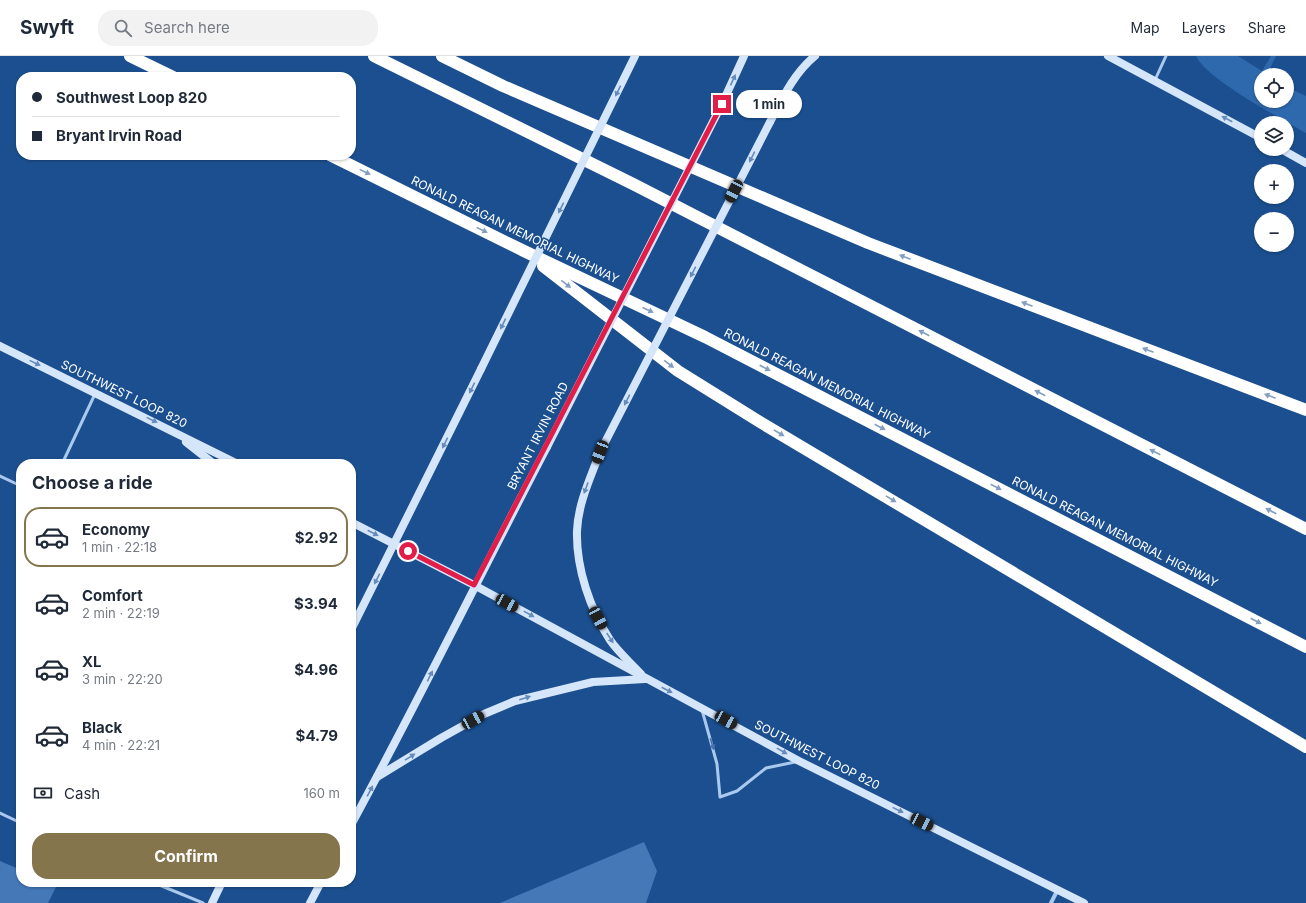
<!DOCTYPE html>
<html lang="en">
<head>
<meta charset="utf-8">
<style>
  :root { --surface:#fff; --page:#f2f2f3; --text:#1f2937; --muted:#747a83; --line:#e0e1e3; --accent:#84754c }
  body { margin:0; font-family:Inter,sans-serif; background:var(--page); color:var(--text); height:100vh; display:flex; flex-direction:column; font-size:15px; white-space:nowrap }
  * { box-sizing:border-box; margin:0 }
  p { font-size:13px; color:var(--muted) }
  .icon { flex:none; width:22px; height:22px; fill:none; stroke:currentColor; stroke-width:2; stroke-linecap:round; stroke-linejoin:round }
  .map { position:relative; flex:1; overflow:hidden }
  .sheet { position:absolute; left:16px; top:403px; width:340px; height:428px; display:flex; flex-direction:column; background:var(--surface); border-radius:16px; box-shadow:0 1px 3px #0004 }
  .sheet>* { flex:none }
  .guide { position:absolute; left:16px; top:16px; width:340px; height:88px; border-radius:16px; box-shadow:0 1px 3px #0004; display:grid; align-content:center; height:88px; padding:0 16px; background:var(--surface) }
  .tools { position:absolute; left:1254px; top:12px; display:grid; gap:8px }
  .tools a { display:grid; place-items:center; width:40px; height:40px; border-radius:50%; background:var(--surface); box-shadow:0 1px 3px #0004; font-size:20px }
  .end { position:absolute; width:18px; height:18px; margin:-9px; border:5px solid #e11d48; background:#fff; box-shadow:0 0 0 2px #fff }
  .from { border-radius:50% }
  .bubble { position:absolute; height:28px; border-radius:14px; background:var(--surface); box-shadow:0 1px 3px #0004; font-size:13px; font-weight:700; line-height:28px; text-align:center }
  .car { position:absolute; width:12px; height:24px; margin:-12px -6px; border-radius:5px; box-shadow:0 0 3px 1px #0007; background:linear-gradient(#222 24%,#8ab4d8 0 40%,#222 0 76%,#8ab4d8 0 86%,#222 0) }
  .guide b { display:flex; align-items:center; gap:14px; height:38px; font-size:15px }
  .guide b+b { border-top:1px solid var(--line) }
  .guide i { width:10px; height:10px; background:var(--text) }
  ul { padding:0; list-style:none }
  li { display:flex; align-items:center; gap:12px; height:60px; margin:0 8px 6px; padding:0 8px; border:2px solid transparent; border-radius:16px }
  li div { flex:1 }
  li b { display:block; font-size:15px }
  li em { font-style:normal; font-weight:700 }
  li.current { border-color:var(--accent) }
  li>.icon { width:36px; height:36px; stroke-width:1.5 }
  h2 { padding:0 16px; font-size:18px; line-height:48px }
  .pay { display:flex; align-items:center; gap:10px; height:44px; padding:0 16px; font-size:15px }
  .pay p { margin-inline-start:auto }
  .action { display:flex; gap:8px; margin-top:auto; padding:8px 16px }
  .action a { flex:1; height:46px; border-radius:16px; background:var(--accent); color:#fff; font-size:16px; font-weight:700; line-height:46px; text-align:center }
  header { display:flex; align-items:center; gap:24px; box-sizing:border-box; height:56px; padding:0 20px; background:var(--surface); border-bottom:1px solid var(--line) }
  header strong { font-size:19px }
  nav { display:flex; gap:22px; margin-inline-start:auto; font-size:14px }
  .search { width:280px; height:36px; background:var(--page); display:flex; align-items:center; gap:10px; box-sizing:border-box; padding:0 14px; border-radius:16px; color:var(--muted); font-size:15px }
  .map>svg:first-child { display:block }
  .green { fill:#2e69ad }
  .building { fill:#4478b7 }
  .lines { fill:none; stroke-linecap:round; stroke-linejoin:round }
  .service { stroke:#a9c9ee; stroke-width:3 }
  .minor { stroke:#a9c9ee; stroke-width:4 }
  .secondary { stroke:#d6e6fa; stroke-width:8 }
  .motorway { stroke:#fff; stroke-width:12 }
  .secondary-bridge { stroke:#d6e6fa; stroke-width:8 }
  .oneway { fill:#668bba }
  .oneway2 { fill:#829ec1 }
  .oneway3 { fill:#4674ac }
  .route { stroke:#e11d48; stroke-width:5 }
  .labels { text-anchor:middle; stroke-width:3; stroke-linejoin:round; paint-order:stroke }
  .street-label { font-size:12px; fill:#fff; stroke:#1b4f8f }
</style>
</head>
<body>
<header>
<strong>Swyft</strong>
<div class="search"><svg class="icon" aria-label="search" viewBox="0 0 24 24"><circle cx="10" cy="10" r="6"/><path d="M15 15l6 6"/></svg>Search here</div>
<nav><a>Map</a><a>Layers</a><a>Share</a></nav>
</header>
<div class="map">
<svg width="1306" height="847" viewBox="0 0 1306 847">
  <rect width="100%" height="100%" fill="#1b4f8f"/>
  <!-- green -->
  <path class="green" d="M1196 0H1238L1262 15 1271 0H1276L1267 19H1261V45H1287V31L1306 40V77C1281 62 1207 24 1196 0Z"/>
  <!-- building -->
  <g class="building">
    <path d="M644 786 657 815 646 847H500Z"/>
    <path d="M0 805 21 814V826H46L56 831 48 847H0Z"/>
  </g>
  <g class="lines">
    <!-- service -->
    <g class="service">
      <path d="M1155 24 1166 0"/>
      <path d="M62 408 95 338"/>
      <path d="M0 420 21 430"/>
      <path d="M702 654 717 708 720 741 737 735 766 712 795 706"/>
      <path d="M0 757 21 767"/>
      <path d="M152 826 203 847"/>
    </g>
    <!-- minor -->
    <path class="minor" d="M1051 847 1058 833"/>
    <!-- secondary -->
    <g class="secondary">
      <path d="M1108 0 1261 82"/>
      <path d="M722 48 744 0"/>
      <path d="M770 66C782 43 794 17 815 0"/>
      <path d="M1281 93 1306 107"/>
      <path d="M0 290 238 408"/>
      <path d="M186 386 214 408"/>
      <path d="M600 396C591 421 578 447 577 475 576 512 590 553 610 584 618 596 631 607 641 618"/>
      <path d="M351 466 474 529 799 705 1084 847"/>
      <path d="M351 574 481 313"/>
      <path d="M377 721 441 682 484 658 515 645 593 626 645 623"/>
      <path d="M351 769C419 644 481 517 547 391"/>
      <path d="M212 847 222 826"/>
      <path d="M310 847 321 826"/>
    </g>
    <!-- motorway -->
    <g class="motorway">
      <path d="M130 0 173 21"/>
      <path d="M374 0 633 128 1306 473"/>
      <path d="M442 0 503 30 868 187 1306 354"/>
      <path d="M330 99 524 195 705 281 1306 591"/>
      <path d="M543 210 678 315 760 366 1306 691"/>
    </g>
    <!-- secondary-bridge -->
    <g class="secondary-bridge">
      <path d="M481 313 635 0"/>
      <path d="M547 391 722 48"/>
      <path d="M600 396 770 66"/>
    </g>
  </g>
  <!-- one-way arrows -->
  <defs><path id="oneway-solid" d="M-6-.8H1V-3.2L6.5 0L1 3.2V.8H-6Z"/></defs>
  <g class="oneway">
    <use href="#oneway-solid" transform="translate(733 24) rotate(-65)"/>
    <use href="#oneway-solid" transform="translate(618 35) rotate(116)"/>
    <use href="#oneway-solid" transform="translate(1227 63) rotate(-152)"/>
    <use href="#oneway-solid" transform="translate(752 101) rotate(117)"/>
    <use href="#oneway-solid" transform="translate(561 152) rotate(116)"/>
    <use href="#oneway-solid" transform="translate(693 216) rotate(117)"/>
    <use href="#oneway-solid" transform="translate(503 268) rotate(116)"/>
    <use href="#oneway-solid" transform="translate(35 307) rotate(26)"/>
    <use href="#oneway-solid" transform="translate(472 332) rotate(116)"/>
    <use href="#oneway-solid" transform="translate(627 344) rotate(117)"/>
    <use href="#oneway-solid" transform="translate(152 364) rotate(26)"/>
    <use href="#oneway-solid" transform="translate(445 387) rotate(116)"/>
    <use href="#oneway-solid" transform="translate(586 432) rotate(110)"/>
    <use href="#oneway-solid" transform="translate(373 477) rotate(27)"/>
    <use href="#oneway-solid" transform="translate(377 523) rotate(117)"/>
    <use href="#oneway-solid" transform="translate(529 558) rotate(29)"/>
    <use href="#oneway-solid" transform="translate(610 582) rotate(57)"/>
    <use href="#oneway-solid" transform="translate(430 620) rotate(-64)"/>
    <use href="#oneway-solid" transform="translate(667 634) rotate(27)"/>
    <use href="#oneway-solid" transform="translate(525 642) rotate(-17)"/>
    <use href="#oneway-solid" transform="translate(782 695) rotate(29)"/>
    <use href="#oneway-solid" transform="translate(410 701) rotate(-32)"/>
    <use href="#oneway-solid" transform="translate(370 735) rotate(-62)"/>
    <use href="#oneway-solid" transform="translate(898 754) rotate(26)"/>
  </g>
  <g class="oneway2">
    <use href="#oneway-solid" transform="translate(365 116) rotate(26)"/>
    <use href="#oneway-solid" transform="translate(482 174) rotate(26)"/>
    <use href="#oneway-solid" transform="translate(905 201) rotate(-159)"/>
    <use href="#oneway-solid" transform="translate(566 228) rotate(38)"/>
    <use href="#oneway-solid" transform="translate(1027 248) rotate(-159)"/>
    <use href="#oneway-solid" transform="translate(648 254) rotate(25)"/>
    <use href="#oneway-solid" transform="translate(924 277) rotate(-153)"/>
    <use href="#oneway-solid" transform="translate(1148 294) rotate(-159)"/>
    <use href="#oneway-solid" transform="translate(669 308) rotate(38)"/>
    <use href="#oneway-solid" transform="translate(765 312) rotate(27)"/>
    <use href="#oneway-solid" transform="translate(1040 337) rotate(-153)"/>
    <use href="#oneway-solid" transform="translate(1270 340) rotate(-159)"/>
    <use href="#oneway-solid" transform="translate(880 371) rotate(27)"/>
    <use href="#oneway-solid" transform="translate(779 377) rotate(31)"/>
    <use href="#oneway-solid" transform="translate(1155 396) rotate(-153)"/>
    <use href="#oneway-solid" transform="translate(996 431) rotate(27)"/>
    <use href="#oneway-solid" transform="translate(891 443) rotate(31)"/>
    <use href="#oneway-solid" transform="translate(1271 455) rotate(-153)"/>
    <use href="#oneway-solid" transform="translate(1256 565) rotate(28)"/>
  </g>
  <use class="oneway3" href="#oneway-solid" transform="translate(712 688) rotate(74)"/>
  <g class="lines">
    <!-- route -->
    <path class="route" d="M408 495 474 529 722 48"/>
  </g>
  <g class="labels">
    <!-- street labels -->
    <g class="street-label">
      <text transform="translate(515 174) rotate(26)" y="4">RONALD REAGAN MEMORIAL HIGHWAY</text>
      <text transform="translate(827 328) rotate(27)" y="4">RONALD REAGAN MEMORIAL HIGHWAY</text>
      <text transform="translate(124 338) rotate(26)" y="4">SOUTHWEST LOOP 820</text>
      <text transform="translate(538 380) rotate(-63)" y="4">BRYANT IRVIN ROAD</text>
      <text transform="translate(1115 476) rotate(27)" y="4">RONALD REAGAN MEMORIAL HIGHWAY</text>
      <text transform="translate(817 699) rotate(27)" y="4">SOUTHWEST LOOP 820</text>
    </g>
  </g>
</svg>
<div class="tools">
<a><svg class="icon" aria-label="locate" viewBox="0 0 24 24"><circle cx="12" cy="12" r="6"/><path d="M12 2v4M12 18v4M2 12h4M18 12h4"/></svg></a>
<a><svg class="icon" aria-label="layers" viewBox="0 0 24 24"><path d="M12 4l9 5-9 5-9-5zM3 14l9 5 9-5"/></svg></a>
<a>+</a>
<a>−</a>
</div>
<i class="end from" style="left:408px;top:495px"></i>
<i class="end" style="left:722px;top:48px"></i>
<div class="bubble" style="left:736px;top:34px;width:66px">1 min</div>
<i class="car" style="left:734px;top:135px;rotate:207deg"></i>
<i class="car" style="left:600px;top:396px;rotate:201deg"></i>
<i class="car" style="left:507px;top:547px;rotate:119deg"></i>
<i class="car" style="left:598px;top:562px;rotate:152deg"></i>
<i class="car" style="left:473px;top:664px;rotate:61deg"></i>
<i class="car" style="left:726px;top:664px;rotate:119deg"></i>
<i class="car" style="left:922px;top:766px;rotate:116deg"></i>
<div class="guide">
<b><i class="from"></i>Southwest Loop 820</b>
<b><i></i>Bryant Irvin Road</b>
</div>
<section class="sheet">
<h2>Choose a ride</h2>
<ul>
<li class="current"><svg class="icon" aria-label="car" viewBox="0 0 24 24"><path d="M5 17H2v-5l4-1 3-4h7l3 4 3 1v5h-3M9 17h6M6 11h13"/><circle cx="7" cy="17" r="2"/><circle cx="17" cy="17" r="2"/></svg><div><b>Economy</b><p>1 min · 22:18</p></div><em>$2.92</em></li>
<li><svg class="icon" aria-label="car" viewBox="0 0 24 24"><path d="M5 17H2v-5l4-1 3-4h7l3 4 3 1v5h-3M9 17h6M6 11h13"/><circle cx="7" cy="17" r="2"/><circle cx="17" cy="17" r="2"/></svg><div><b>Comfort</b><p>2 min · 22:19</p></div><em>$3.94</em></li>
<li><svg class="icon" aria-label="car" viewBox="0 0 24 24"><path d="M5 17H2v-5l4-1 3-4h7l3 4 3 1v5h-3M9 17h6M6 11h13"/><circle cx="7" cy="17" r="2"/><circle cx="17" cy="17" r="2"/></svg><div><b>XL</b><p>3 min · 22:20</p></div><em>$4.96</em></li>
<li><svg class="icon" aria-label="car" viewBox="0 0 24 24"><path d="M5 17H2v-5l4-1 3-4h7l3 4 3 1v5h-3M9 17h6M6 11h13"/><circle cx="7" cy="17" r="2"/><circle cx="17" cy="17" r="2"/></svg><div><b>Black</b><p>4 min · 22:21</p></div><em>$4.79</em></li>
</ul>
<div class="pay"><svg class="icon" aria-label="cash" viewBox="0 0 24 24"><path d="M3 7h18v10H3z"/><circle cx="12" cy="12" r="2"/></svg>Cash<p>160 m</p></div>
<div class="action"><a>Confirm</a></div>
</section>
</div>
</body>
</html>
